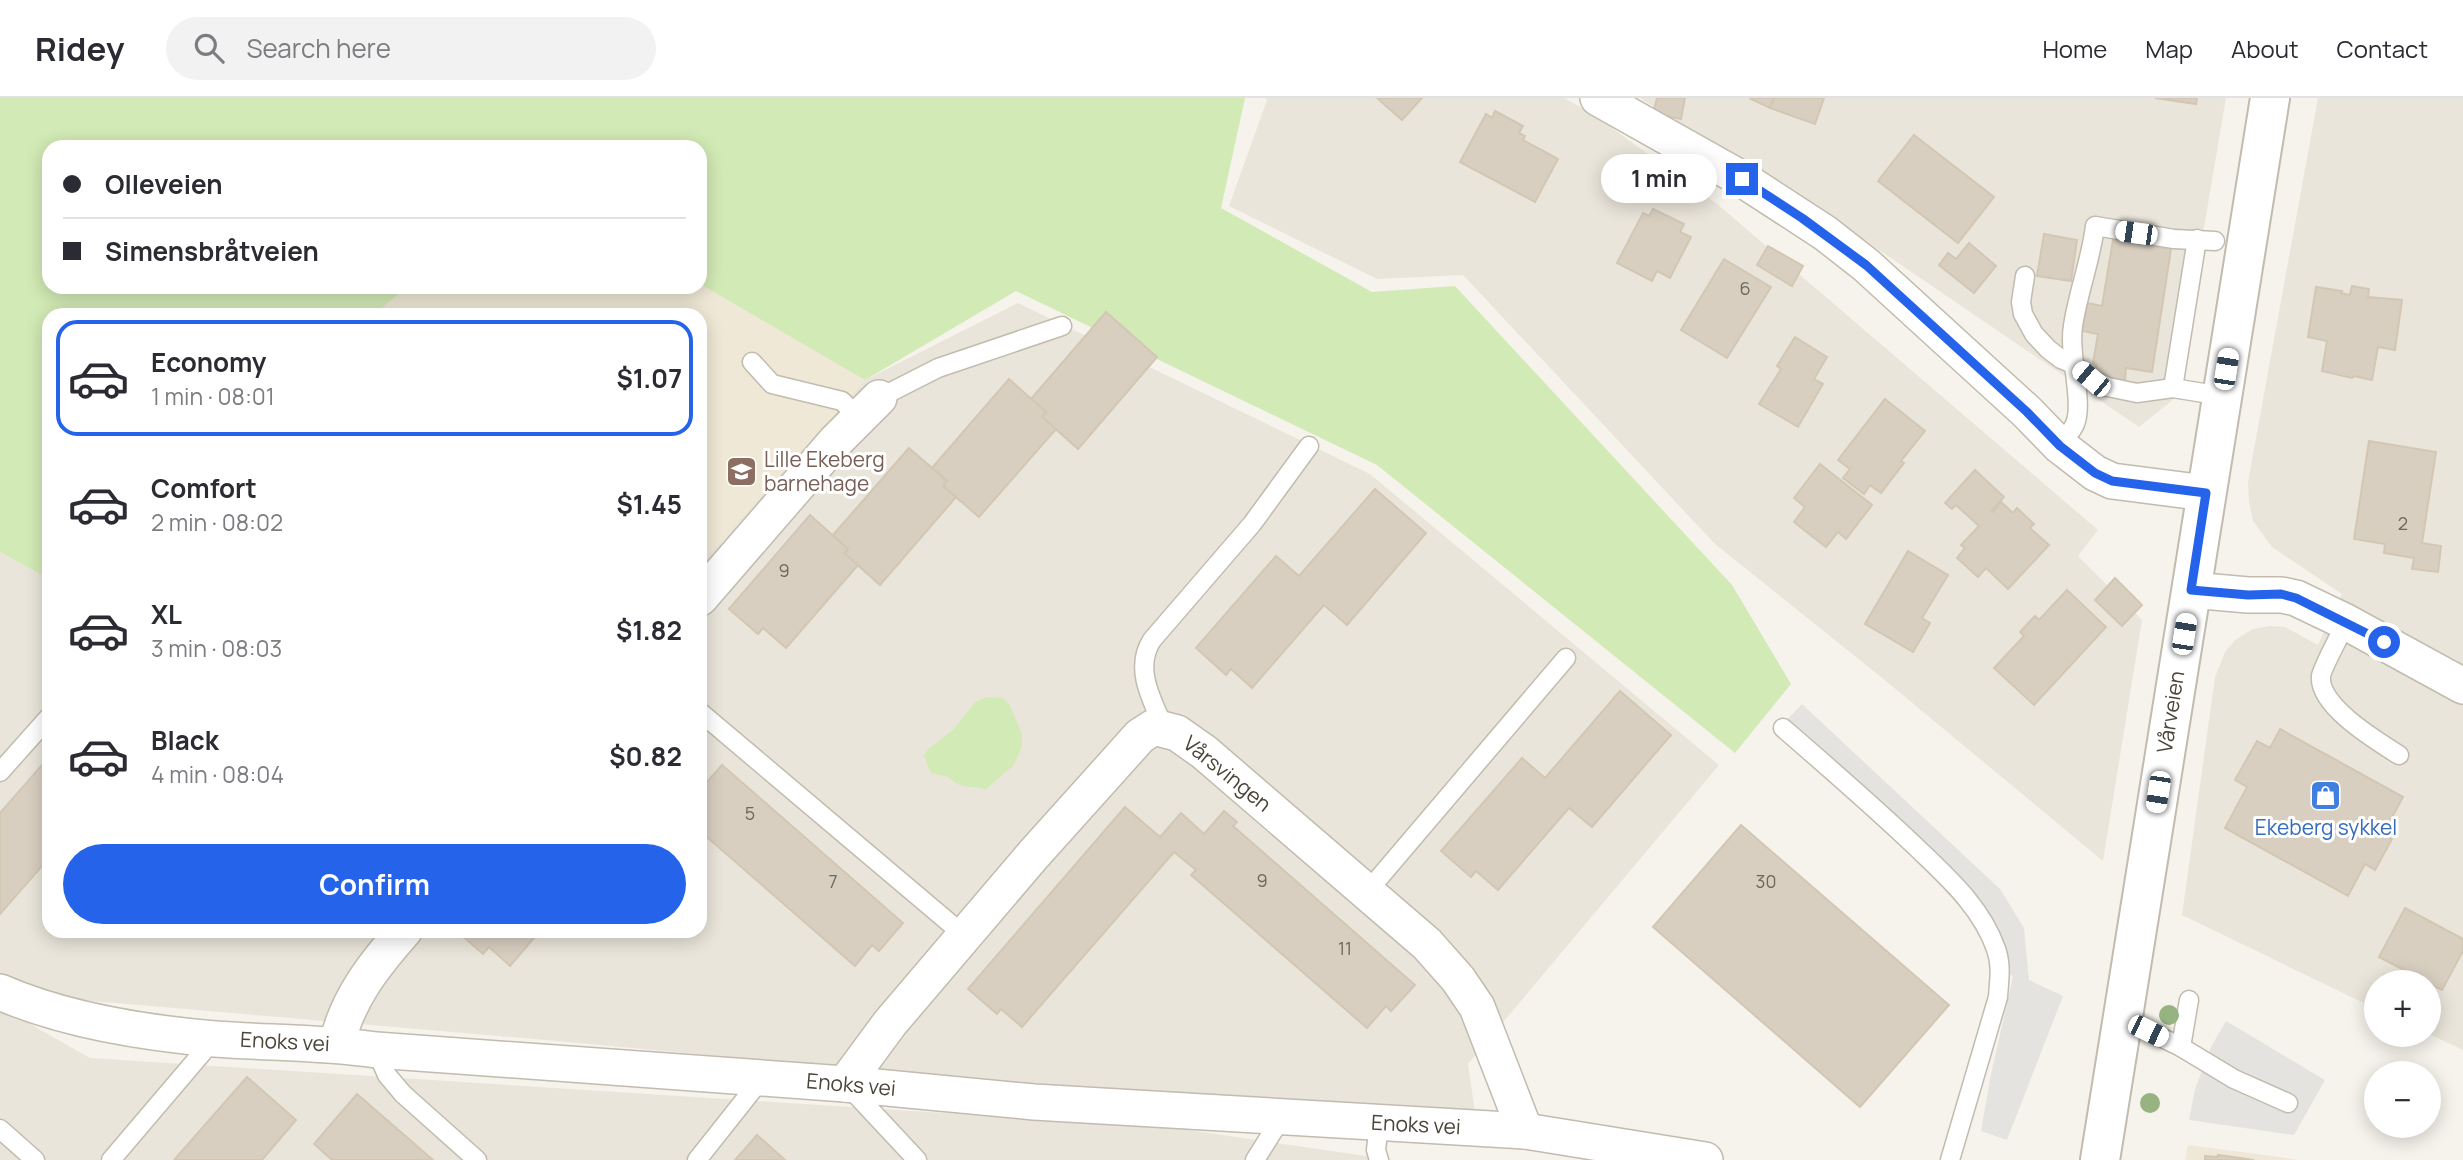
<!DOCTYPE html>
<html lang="en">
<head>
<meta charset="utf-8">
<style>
  :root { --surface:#fff; --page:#f2f2f3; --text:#2b2b33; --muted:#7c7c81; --line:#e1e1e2; --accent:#2563eb }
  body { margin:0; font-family:Manrope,sans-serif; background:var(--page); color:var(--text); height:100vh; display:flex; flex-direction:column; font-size:26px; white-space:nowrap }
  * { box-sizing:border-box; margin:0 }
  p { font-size:23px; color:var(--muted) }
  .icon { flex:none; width:38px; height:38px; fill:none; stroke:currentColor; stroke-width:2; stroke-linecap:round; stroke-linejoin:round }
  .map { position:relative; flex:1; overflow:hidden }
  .drawer { position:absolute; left:42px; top:210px; width:665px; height:630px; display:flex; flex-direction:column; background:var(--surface); border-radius:21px; box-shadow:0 4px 18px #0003 }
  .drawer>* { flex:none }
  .top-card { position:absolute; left:42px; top:42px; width:665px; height:154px; border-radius:21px; box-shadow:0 4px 18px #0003; display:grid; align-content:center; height:154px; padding:0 21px; background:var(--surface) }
  .buttons { position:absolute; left:2364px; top:872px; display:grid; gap:14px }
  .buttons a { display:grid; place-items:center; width:77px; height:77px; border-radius:50%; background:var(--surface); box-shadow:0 4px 18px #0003; font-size:35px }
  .end { position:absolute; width:32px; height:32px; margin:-16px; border:9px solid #2563eb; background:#fff; box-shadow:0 0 0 4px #fff }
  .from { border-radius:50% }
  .bubble { position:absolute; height:49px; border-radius:24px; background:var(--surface); box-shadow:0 4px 18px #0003; font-size:23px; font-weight:700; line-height:49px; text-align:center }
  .car { position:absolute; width:21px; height:42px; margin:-21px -10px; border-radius:9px; box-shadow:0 0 5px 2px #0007; background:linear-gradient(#fff 24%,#345 0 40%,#fff 0 76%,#345 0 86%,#fff 0) }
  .top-card b { display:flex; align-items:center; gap:24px; height:66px; font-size:26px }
  .top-card b+b { border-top:2px solid var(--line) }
  .top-card i { width:18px; height:18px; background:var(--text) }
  ul { padding:12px 0 0; list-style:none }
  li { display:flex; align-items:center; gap:21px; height:116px; margin:0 14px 10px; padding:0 7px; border:4px solid transparent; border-radius:21px }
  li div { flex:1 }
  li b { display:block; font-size:26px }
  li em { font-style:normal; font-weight:700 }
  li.active { border-color:var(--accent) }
  li>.icon { width:63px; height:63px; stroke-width:1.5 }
  .action { display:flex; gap:14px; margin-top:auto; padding:14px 21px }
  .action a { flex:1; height:80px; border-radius:42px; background:var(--accent); color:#fff; font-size:28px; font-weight:700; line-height:80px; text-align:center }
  header { display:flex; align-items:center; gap:42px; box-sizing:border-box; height:98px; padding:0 35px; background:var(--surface); border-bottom:2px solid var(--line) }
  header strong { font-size:33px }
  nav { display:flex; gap:38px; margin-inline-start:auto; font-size:24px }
  .search { width:490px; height:63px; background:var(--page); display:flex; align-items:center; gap:18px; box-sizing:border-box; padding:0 24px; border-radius:38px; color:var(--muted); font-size:26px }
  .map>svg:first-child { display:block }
  .residential { fill:#eae5da }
  .education { fill:#efe8d6 }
  .green { fill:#d2eab5 }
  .parking { fill:#e5e3e0 }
  .building { fill:#d8cfc1; stroke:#d3c7b4; stroke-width:2 }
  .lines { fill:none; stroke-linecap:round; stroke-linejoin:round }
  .service-casing { stroke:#c2bbae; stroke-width:21 }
  .minor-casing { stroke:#c2bbae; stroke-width:38 }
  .tertiary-casing { stroke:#c2bbae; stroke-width:42 }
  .service { stroke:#fff; stroke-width:18 }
  .minor { stroke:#fff; stroke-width:35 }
  .tertiary { stroke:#fff; stroke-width:38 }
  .tree { fill:#97b381 }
  .route { stroke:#2563eb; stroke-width:9 }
  .labels { text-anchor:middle; stroke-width:6; stroke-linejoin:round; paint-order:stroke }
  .number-label { font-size:18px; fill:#6e675b }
  .education-label { font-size:21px; fill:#785e54; stroke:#fff; text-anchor:start }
  .street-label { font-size:21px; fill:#4b4439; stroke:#fff }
  .shop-label { font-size:21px; fill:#366cbe; stroke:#fff }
</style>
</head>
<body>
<header>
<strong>Ridey</strong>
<div class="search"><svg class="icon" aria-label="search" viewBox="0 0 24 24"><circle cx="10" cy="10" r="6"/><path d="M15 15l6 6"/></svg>Search here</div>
<nav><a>Home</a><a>Map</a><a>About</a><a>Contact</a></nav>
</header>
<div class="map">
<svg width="2463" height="1062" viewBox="0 0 2463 1062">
  <rect width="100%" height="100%" fill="#f6f3ec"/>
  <!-- residential -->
  <g class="residential">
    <path d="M1265 0H1564L1591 15 1716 105 2098 432 2078 458 2142 522 2103 763 1881 579 1715 446 1463 177 1377 181 1229 108 1267 2Z"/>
    <path d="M1640 0H2226L2175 300 2139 329 1794 94Z"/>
    <path d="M2318 0H2463V952L2429 936V884H2376V911L2182 817 2215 579 2225 554 2235 542 2253 531 2270 528 2285 529 2318 547 2342 496 2272 449 2253 423 2249 404 2248 384Z"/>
    <path d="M700 186 865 282 1018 205 1370 376 1719 667 1468 966 1477 1028 546 942 10 896 0 890V454L49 481V833H700V217H373L407 189H700Z"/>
    <path d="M0 909 90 960 1175 1030 1393 1062H0Z"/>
  </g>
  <!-- education -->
  <g class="education">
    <path d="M700 186 865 282 700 467V217H373L407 189H700Z"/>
    <path d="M2188 1047 2287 1060 2297 1062H2185Z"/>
  </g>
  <!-- green -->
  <g class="green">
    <path d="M0 0H1245L1221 110 1372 194 1455 188 1732 487 1791 586 1735 655 1377 367 1016 193 865 282 700 186V49H49V189H407L373 217H49V481L0 454Z"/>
    <path d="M987 599 1003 600 1009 606 1022 636V648L1014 667 986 691 959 687 948 679 931 675 924 658 928 651 954 631 975 604Z"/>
  </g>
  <!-- parking -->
  <g class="parking">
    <path d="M1802 606 2000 791 2024 830 2029 882 2063 898 2007 1042 1981 1033 1990 981 2013 879 1986 849 1940 773 1780 629Z"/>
    <path d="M2226 923 2325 982 2294 1037 2189 1022 2195 991 2211 949Z"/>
  </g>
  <!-- building -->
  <g class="building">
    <path d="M1377 0H1422L1402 22Z"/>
    <path d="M1657 0H1685L1681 21 1653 15Z"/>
    <path d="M1749 0H1774L1770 10Z"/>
    <path d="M1774 0H1824L1815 26 1770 10Z"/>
    <path d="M2155 0H2197L2196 6Z"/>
    <path d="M1495 13 1523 28 1519 35 1525 38 1523 42 1558 61 1535 104 1460 64 1486 16 1492 20Z"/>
    <path d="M1914 37 1994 99 1958 145 1878 83Z"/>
    <path d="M1653 111 1684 126 1680 134 1691 139 1670 180 1657 173 1652 183 1617 165 1643 115 1649 118Z"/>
    <path d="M2044 136 2077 142 2071 183 2037 178Z"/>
    <path d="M2113 142 2171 151 2152 274 2126 270 2125 282 2095 278 2096 266 2093 265 2098 236 2082 233 2087 205 2102 208Z"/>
    <path d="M1969 145 1996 168 1974 195 1939 167 1948 155 1956 161Z"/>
    <path d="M1768 148 1803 168 1792 188 1757 167Z"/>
    <path d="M1724 161 1771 189 1727 260 1681 232Z"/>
    <path d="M2352 188 2369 191 2368 199 2402 202 2395 252 2378 249 2372 282 2354 278 2352 280 2322 273 2327 243 2308 239 2316 189 2342 193 2341 195 2350 197Z"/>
    <path d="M1106 214 1157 259 1078 351 1042 319 1046 314 1031 301Z"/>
    <path d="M1795 239 1827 259 1814 281 1823 286 1798 329 1759 306 1781 271 1777 268Z"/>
    <path d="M1009 281 1046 314 1042 319 1056 331 979 419 943 388 947 383 932 370Z"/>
    <path d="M1885 301 1925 333 1901 363 1904 365 1881 395 1870 387 1864 396 1843 380 1850 371 1838 362Z"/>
    <path d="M2369 343 2436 354 2422 445 2441 448 2438 474 2412 471 2414 460 2384 455 2385 446 2354 441Z"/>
    <path d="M909 350 947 383 943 388 956 399 880 487 844 455 848 451 833 437Z"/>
    <path d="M1820 366 1872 407 1846 441 1838 434 1826 449 1794 424 1805 409 1794 400Z"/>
    <path d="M1975 372 2004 399 1991 413 1993 414 2001 404 2013 415 2017 410 2034 426 2030 430 2049 447 2008 491 1986 470 1978 479 1957 460 1965 450 1961 447 1979 428 1956 407 1952 411 1945 405Z"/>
    <path d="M1375 391 1426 435 1347 527 1324 507 1252 590 1231 571 1226 577 1196 550 1276 458 1299 478Z"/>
    <path d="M810 417 848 451 844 455 858 467 786 550 763 530 758 536 729 511Z"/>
    <path d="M1908 453 1948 477 1922 520 1930 525 1913 554 1865 526Z"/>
    <path d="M2115 480 2142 507 2122 528 2095 502Z"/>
    <path d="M2067 492 2106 529 2034 607 1994 570 2024 538 2020 534 2035 518 2039 522Z"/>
    <path d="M1620 593 1671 637 1592 729 1569 710 1498 792 1476 773 1471 779 1441 753 1522 660 1545 680Z"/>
    <path d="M2280 631 2403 699 2383 736 2392 741 2375 772 2365 766 2348 798 2225 730 2247 689 2235 682 2257 643 2270 650Z"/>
    <path d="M49 659V760L0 816V715Z"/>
    <path d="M722 667 903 825 879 853 872 847 855 868 700 733V692Z"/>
    <path d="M1125 709 1160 739 1181 715 1204 736 1224 713 1237 724 1233 728 1415 887 1391 913 1386 908 1367 930 1191 777 1196 772 1174 754 1022 929 1001 911 997 916 968 891Z"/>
    <path d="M1741 727 1949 907 1860 1009 1653 829Z"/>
    <path d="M2405 810 2463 841V853L2442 892 2379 859Z"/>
    <path d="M457 833H540L510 868 489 849 483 856Z"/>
    <path d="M247 979 296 1022 262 1062H174Z"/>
    <path d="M357 996 433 1062H332L314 1046Z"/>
    <path d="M757 1037 785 1062H735Z"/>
    <path d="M2218 1057 2254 1062H2205V1058L2218 1059Z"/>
  </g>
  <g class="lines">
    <defs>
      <g id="service">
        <path d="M2025 178 2021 204 2023 216 2034 236 2048 251 2061 261 2073 266 2091 281 2108 289 2137 295 2173 290 2222 298"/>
        <path d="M752 264 772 286 842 303 859 320"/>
        <path d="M2173 290 2197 141"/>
        <path d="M879 300 938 270 1062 228"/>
        <path d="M2060 348C2064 341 2072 333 2075 326 2084 304 2068 255 2073 228 2078 194 2091 162 2095 128L2174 141 2215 143"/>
        <path d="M2346 524C2342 534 2322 570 2321 578 2318 608 2377 643 2399 657"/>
        <path d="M700 614 965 838"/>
        <path d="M1783 630C1828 669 1872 707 1915 748 1946 778 1981 808 1996 851 2002 867 1999 883 1998 899L1950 1062"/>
        <path d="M1165 632C1153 604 1133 571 1152 542L1252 426 1309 348"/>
        <path d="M0 674 49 619"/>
        <path d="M1367 794 1566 560"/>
        <path d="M2123 921 2181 949 2234 981 2288 1005"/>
        <path d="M2181 949 2189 902"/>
        <path d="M376 952 387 977 403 996 477 1062"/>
        <path d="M848 988 917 1062"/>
        <path d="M0 1031 35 1062"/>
        <path d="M111 1062 214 941"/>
        <path d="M697 1062 762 980"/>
        <path d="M1255 1062 1282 1019"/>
        <path d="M1379 1062 1376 1052 1379 1025"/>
      </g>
      <g id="minor">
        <path d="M1598 0 1742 81 1825 135 1866 167 2027 314 2060 348 2095 375 2112 383 2206 395"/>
        <path d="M2191 492 2248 497H2282L2296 500 2346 524 2463 588"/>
        <path d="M700 500 836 343 879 300"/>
        <path d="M0 894C64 922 145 935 215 941 269 945 322 944 376 952L845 986 1034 1004 1525 1033 1705 1062"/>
        <path d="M337 946C347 901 374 867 404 833"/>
        <path d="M845 986 890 925 1034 756 1140 638 1154 629 1177 635 1204 654 1427 846 1458 881 1477 909 1525 1033"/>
      </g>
      <path id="tertiary" d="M2100 1062 2270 0"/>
    </defs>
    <!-- service casing -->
    <use href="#service" class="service-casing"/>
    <!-- minor casing -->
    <use href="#minor" class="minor-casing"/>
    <!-- tertiary casing -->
    <use href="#tertiary" class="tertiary-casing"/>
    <!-- service -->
    <use href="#service" class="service"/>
    <!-- minor -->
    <use href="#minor" class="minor"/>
    <!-- tertiary -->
    <use href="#tertiary" class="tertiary"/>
  </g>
  <!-- trees -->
  <g class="tree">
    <circle cx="2169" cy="917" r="10"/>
    <circle cx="2150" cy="1005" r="10"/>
  </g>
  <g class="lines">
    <!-- route -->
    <path class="route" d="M1742 81 1802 120 1866 167 2027 314 2060 348 2095 375 2112 383 2206 395 2191 492 2248 497 2281 496 2296 500 2384 544"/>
  </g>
  <!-- icons -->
  <defs>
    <symbol id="school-square" viewBox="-11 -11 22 22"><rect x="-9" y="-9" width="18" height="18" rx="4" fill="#8d6e63" stroke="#fff"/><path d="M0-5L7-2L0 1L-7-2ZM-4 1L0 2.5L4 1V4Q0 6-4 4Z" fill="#fff"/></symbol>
    <symbol id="shop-square" viewBox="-11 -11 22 22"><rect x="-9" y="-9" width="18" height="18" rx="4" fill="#3f7fe0" stroke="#fff"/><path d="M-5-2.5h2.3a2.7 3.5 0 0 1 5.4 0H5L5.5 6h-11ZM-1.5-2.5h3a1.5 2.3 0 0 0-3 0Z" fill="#fff"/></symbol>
  </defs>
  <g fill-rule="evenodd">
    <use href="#school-square" x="724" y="356" width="35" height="35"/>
    <use href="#shop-square" x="2308" y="680" width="35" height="35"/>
  </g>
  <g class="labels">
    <!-- number labels -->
    <g class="number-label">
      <text x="1745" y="197">6</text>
      <text x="2403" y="432">2</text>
      <text x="784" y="479">9</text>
      <text x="750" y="722">5</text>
      <text x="1262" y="789">9</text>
      <text x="833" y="790">7</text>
      <text x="1766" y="790">30</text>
      <text x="1345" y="857">11</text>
    </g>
    <!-- education labels -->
    <g class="education-label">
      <text x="764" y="369">Lille Ekeberg<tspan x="764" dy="24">barnehage</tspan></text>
    </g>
    <!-- street labels -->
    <g class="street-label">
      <text transform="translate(2171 614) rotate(-81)" y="7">Vårveien</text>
      <text transform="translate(1227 676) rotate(39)" y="7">Vårsvingen</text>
      <text transform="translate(285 944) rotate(3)" y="7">Enoks vei</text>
      <text transform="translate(851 987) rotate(5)" y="7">Enoks vei</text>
      <text transform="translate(1416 1027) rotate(3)" y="7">Enoks vei</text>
    </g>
    <!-- shop labels -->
    <g class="shop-label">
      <text x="2326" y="737">Ekeberg sykkel</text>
    </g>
  </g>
</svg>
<div class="buttons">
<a>+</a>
<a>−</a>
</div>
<i class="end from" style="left:2384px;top:544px"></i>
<i class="end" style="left:1742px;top:81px"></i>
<div class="bubble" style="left:1601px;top:56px;width:116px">1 min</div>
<i class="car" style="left:2136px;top:135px;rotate:278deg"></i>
<i class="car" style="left:2226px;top:271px;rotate:9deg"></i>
<i class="car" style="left:2091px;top:281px;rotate:310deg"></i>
<i class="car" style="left:2184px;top:536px;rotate:9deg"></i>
<i class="car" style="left:2158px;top:694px;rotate:189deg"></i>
<i class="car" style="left:2148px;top:933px;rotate:116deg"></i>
<div class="top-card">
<b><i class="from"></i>Olleveien</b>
<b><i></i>Simensbråtveien</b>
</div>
<section class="drawer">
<ul>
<li class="active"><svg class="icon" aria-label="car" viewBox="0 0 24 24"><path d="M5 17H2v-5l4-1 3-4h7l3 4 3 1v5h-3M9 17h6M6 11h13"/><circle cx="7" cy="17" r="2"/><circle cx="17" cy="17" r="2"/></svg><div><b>Economy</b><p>1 min · 08:01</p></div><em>$1.07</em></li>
<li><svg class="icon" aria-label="car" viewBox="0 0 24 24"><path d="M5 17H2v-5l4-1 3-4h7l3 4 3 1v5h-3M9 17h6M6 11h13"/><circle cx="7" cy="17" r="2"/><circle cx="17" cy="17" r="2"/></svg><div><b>Comfort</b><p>2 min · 08:02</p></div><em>$1.45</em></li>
<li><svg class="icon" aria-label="car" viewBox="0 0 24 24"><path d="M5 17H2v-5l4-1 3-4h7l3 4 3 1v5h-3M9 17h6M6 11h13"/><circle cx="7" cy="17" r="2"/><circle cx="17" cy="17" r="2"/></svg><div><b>XL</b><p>3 min · 08:03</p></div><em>$1.82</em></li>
<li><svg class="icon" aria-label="car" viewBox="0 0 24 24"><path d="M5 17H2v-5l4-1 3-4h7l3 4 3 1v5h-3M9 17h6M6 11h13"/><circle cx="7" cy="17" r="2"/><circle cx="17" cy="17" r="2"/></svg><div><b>Black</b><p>4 min · 08:04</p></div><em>$0.82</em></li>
</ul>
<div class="action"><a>Confirm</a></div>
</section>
</div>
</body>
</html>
